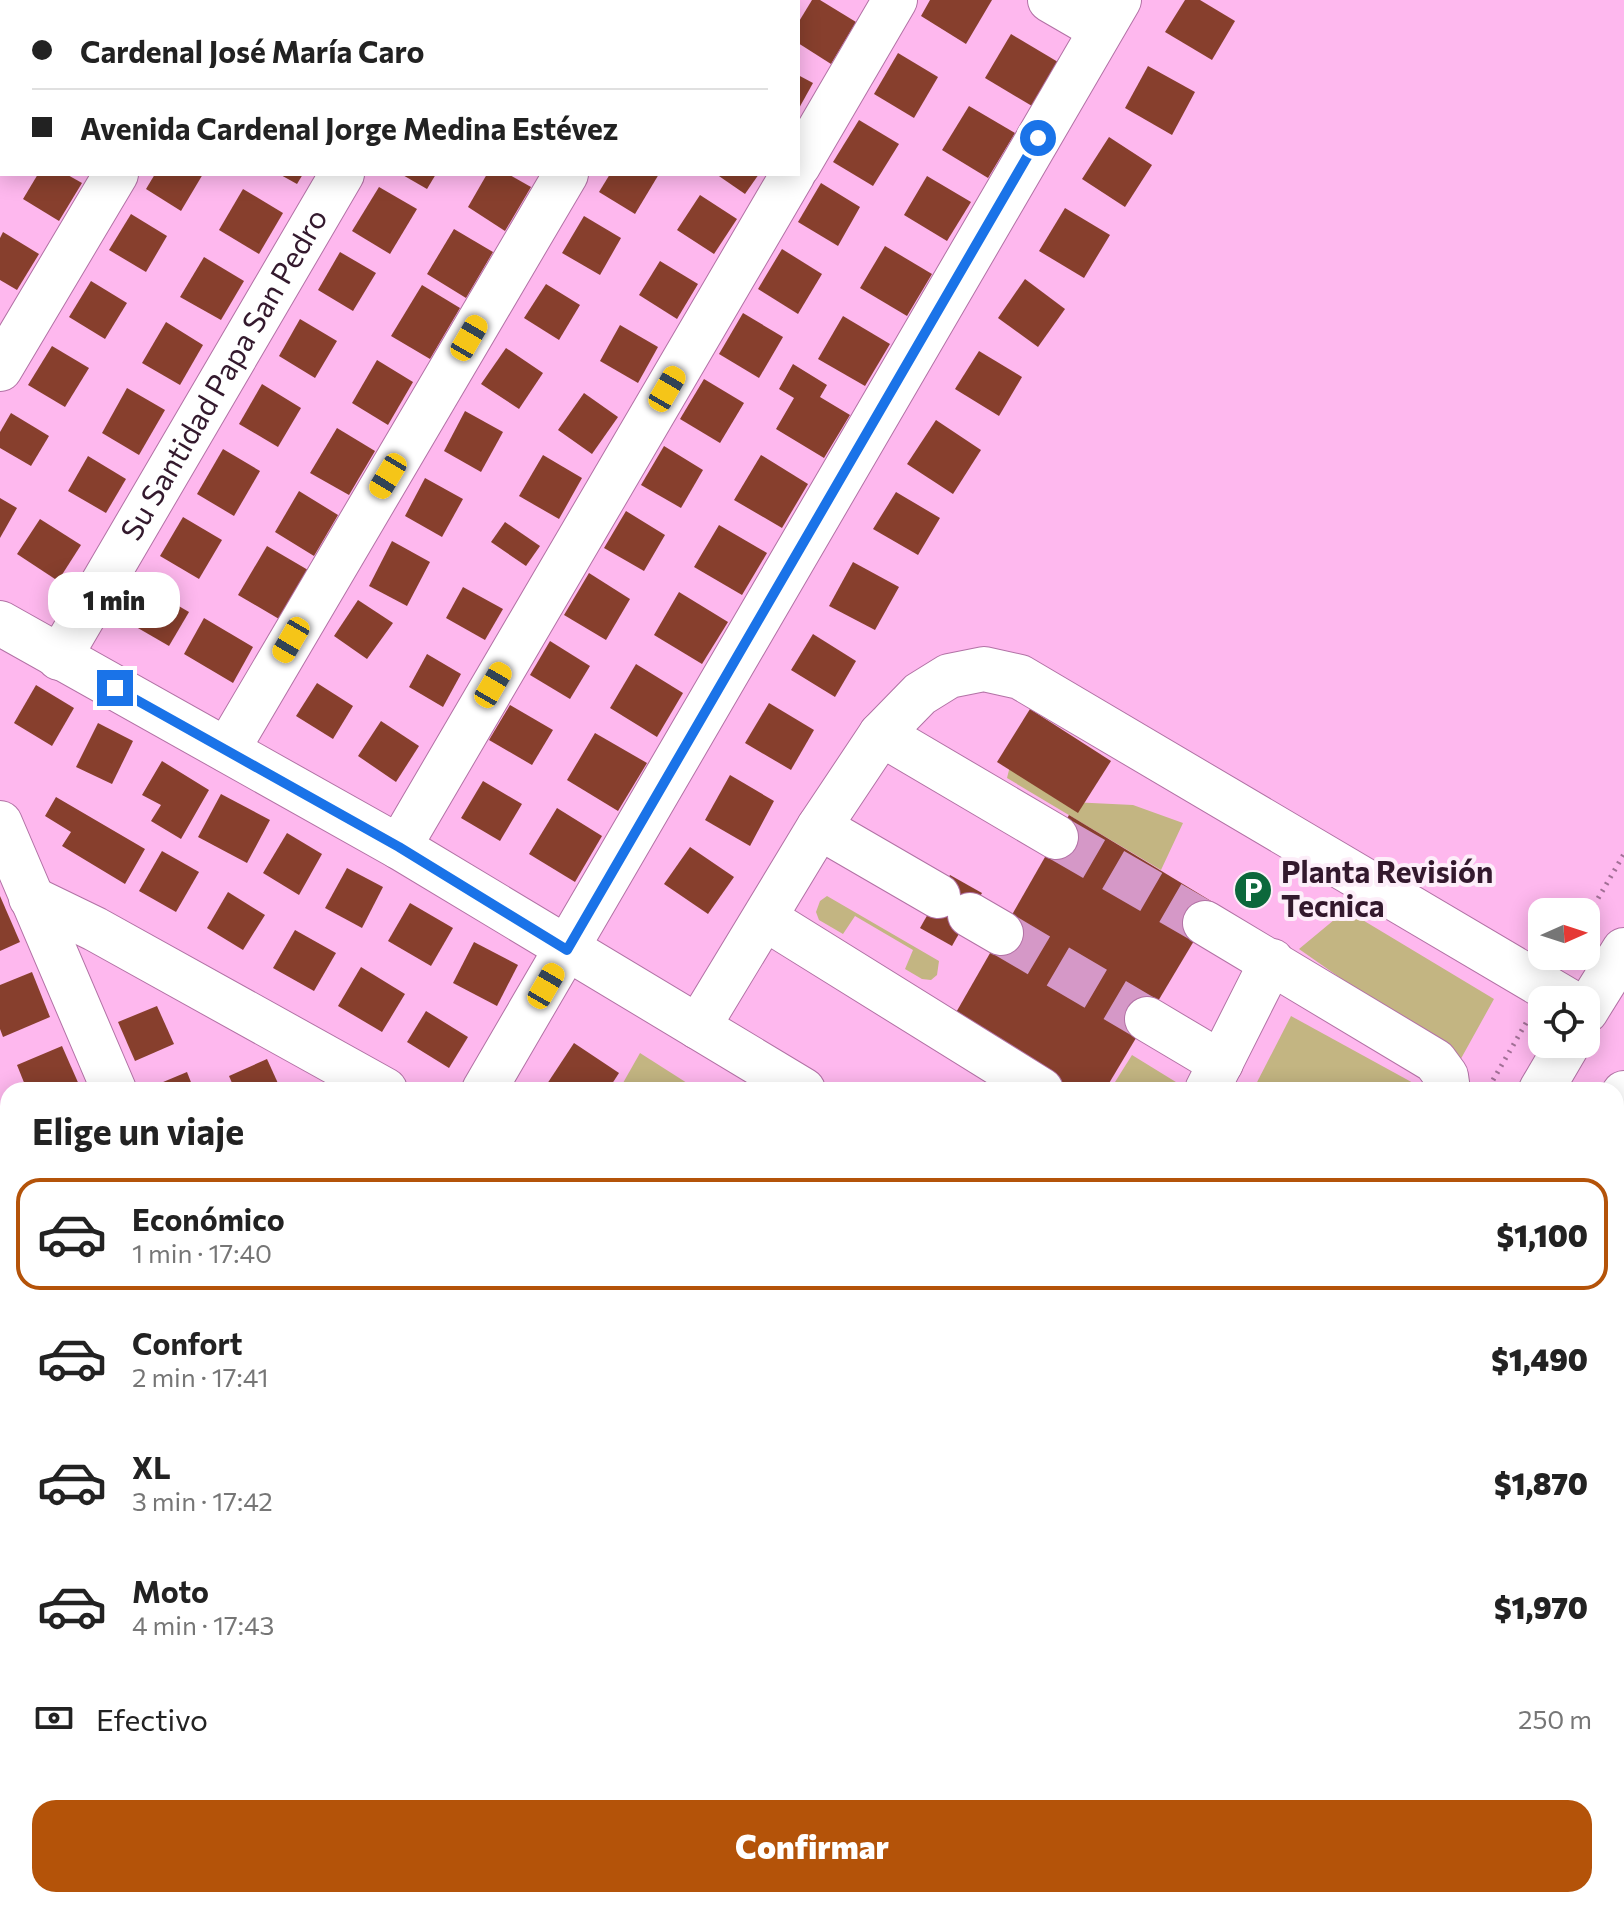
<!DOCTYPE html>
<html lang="es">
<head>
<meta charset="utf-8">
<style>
  :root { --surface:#fff; --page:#f2f2f2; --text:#222; --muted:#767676; --line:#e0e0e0; --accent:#b45309 }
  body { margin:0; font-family:Commissioner,sans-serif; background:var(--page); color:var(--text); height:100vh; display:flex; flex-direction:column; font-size:30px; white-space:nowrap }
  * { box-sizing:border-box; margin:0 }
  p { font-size:26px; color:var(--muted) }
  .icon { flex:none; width:44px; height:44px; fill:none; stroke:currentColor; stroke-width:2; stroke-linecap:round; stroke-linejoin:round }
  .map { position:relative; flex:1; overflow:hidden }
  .panel { position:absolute; left:0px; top:1082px; width:1624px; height:826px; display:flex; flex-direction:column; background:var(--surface); border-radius:24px 24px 0 0; box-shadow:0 4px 20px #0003 }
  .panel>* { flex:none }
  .banner { position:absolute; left:0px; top:0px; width:800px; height:176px; box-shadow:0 4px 20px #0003; display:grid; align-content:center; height:176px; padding:0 32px; background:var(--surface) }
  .needle { width:52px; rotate:87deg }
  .controls { position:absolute; left:1528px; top:898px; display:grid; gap:16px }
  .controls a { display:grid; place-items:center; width:72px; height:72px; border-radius:16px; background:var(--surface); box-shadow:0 4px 20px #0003; font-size:40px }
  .end { position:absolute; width:36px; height:36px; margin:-18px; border:10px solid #1a73e8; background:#fff; box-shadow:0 0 0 4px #fff }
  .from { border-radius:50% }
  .bubble { position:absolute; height:56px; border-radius:24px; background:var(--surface); box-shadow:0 4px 20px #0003; font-size:26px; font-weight:800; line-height:56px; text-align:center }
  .car { position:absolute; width:24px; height:48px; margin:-24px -12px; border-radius:10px; box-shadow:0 0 6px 2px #0007; background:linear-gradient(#f5c518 24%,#345 0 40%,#f5c518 0 76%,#345 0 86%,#f5c518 0) }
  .banner b { display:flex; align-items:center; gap:28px; height:76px; font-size:30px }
  .banner b+b { border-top:2px solid var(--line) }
  .banner i { width:20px; height:20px; background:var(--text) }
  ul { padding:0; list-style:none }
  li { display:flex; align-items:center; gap:24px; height:112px; margin:0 16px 12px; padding:0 16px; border:4px solid transparent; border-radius:24px }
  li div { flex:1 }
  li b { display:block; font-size:30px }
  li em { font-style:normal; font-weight:800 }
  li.current { border-color:var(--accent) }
  li>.icon { width:72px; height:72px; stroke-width:1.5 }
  h2 { padding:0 32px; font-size:36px; line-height:96px }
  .pay { display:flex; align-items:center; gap:20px; height:88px; padding:0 32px; font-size:30px }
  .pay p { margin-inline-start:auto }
  .action { display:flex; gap:16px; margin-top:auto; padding:16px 32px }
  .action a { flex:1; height:92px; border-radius:24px; background:var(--accent); color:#fff; font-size:32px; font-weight:800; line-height:92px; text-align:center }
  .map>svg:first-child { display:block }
  .green { fill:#c3b582 }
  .building { fill:#873f2d }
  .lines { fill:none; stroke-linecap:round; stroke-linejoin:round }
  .minor-tunnel { stroke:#d598c7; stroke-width:44; stroke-dasharray:44 22; stroke-linecap:butt }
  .minor-casing { stroke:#b272a5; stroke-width:46 }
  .highway-casing { stroke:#b272a5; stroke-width:46 }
  .path { stroke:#a27096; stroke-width:5; stroke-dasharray:2 6; stroke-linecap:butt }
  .minor { stroke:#fff; stroke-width:44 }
  .highway { stroke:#fff; stroke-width:44 }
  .route { stroke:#1a73e8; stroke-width:10 }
  .labels { text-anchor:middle; stroke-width:8; stroke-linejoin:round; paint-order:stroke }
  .street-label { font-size:30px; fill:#33192d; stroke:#fdeef9 }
  .poi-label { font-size:30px; font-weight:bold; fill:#33192d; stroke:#fdeef9; text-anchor:start }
</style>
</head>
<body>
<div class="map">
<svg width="1624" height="1907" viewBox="0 0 1624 1907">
  <rect width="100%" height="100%" fill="#feb8ee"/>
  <!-- green -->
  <g class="green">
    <path d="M1010 766 1071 802 1133 805 1183 823 1161 870 1007 778Z"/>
    <path d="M827 896 939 961 937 975 931 980 922 979 905 969 913 950 855 916 843 934 819 920 816 912 820 901Z"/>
    <path d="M1346 910 1494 999 1453 1073 1436 1045 1299 949Z"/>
    <path d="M1291 1016 1426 1090H1253Z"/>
    <path d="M640 1053 698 1090H619Z"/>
    <path d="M1132 1055 1184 1087 1182 1090H1110Z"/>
    <path d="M143 1900H498L483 1907H139Z"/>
    <path d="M538 1900H958L953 1907H541Z"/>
  </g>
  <!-- building -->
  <g class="building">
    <path d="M812 0H820L856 22 831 64 798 43V23Z"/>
    <path d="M930 0H992L966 44 921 16Z"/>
    <path d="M1185 0H1200L1235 21 1212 60 1165 32Z"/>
    <path d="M1011 34 1058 62 1032 106 985 78Z"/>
    <path d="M898 53 938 77 914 118 874 94Z"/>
    <path d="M1148 66 1195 92 1172 135 1125 108Z"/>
    <path d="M798 75 813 83 798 110Z"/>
    <path d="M969 106 1015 133 988 178 942 150Z"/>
    <path d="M859 120 899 144 873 186 833 162Z"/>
    <path d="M1109 137 1152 165 1125 207 1082 179Z"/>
    <path d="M38 174H66L82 183 59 221 23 199Z"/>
    <path d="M155 174H203L181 211 146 189Z"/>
    <path d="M279 174H303L297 184Z"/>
    <path d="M401 174H436L427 189Z"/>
    <path d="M487 174H508L531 187 505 231 468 207Z"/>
    <path d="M610 174H659L635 214 599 192Z"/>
    <path d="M716 174H759L745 194Z"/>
    <path d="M927 176 971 202 947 241 904 215Z"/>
    <path d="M821 183 860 207 838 246 798 222Z"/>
    <path d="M379 187 417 209 390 254 352 231Z"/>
    <path d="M243 189 283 213 259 254 219 230Z"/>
    <path d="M700 195 737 219 714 254 677 230Z"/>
    <path d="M1065 208 1110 235 1084 278 1039 251Z"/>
    <path d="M131 214 167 236 146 272 109 250Z"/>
    <path d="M584 216 621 238 600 275 562 253Z"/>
    <path d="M454 229 493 252 466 298 427 274Z"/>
    <path d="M3 232 39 254 17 290 0 280V238Z"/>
    <path d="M885 246 932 274 907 316 860 288Z"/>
    <path d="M782 249 822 274 798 314 758 289Z"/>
    <path d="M340 252 376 273 353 311 318 290Z"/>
    <path d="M204 257 244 281 221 320 180 297Z"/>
    <path d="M660 261 698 284 677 319 639 295Z"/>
    <path d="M1025 279 1065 309 1038 347 998 318Z"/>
    <path d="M91 281 127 303 105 339 69 317Z"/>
    <path d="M546 284 580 305 559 340 524 318Z"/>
    <path d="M422 285 460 308 430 359 391 336Z"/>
    <path d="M743 313 783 337 759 378 719 354Z"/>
    <path d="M843 316 890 344 865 386 818 359Z"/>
    <path d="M300 319 337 341 315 378 279 356Z"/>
    <path d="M166 322 203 345 180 385 142 363Z"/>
    <path d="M620 325 658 347 638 383 600 361Z"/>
    <path d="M52 346 89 368 65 407 28 385Z"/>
    <path d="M506 348 543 373 519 409 481 384Z"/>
    <path d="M979 351 1022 377 999 416 955 389Z"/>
    <path d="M377 360 413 382 388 425 352 403Z"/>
    <path d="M793 364 827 385 820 397 850 415 824 458 776 429 794 398 779 389Z"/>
    <path d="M704 379 744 403 720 443 680 419Z"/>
    <path d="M262 384 301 408 278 447 239 424Z"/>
    <path d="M127 388 165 410 139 455 102 433Z"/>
    <path d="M584 393 618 417 592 454 558 430Z"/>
    <path d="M465 411 503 432 481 472 444 451Z"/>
    <path d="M11 413 49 436 31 466 0 448V432Z"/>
    <path d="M936 420 981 450 953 494 907 464Z"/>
    <path d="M337 428 375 451 349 495 310 473Z"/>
    <path d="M664 446 703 470 681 508 641 485Z"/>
    <path d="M223 449 260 471 234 516 197 494Z"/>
    <path d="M543 455 582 478 559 519 519 496Z"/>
    <path d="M761 455 808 484 782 528 734 500Z"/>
    <path d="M88 456 126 479 106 513 68 491Z"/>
    <path d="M425 478 463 499 442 537 405 516Z"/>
    <path d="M299 491 338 515 314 556 275 532Z"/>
    <path d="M896 492 940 518 918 555 873 529Z"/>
    <path d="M0 498 17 508 0 538Z"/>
    <path d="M626 511 665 535 644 571 604 548Z"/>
    <path d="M183 517 222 540 199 579 160 556Z"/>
    <path d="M40 519 81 545 58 581 17 554Z"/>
    <path d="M505 522 540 546 526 566 491 542Z"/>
    <path d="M719 525 767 553 742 595 694 567Z"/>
    <path d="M392 541 430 562 407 606 369 586Z"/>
    <path d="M267 546 308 570 279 619 238 595Z"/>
    <path d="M853 562 899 587 875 630 829 606Z"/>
    <path d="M589 573 630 599 606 640 564 615Z"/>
    <path d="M463 587 503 609 485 640 446 618Z"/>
    <path d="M151 590 189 612 169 646 131 624Z"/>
    <path d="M679 592 728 622 702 664 654 635Z"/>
    <path d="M358 600 393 623 367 659 334 636Z"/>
    <path d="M204 618 253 647 233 683 184 654Z"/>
    <path d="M813 634 856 661 835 697 791 670Z"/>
    <path d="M550 641 590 666 570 699 530 675Z"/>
    <path d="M427 654 461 674 443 707 409 687Z"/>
    <path d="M636 664 683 693 657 737 610 708Z"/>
    <path d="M317 683 353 706 333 739 296 716Z"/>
    <path d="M36 685 74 708 52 746 14 723Z"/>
    <path d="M769 703 814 730 791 770 745 743Z"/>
    <path d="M510 705 553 730 532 765 489 740Z"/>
    <path d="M1030 709 1111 761 1078 813 997 762Z"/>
    <path d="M381 721 419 746 396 782 358 756Z"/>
    <path d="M98 723 133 741 112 784 76 767Z"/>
    <path d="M595 733 647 763 618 811 567 780Z"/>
    <path d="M162 761 209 790 181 839 151 821 161 805 142 795Z"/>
    <path d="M730 775 774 801 750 846 705 820Z"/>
    <path d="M483 781 522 804 500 841 461 818Z"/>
    <path d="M221 794 270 820 247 863 198 837Z"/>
    <path d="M56 797 145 849 125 884 62 846 71 832 45 816Z"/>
    <path d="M557 808 602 836 575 882 529 854Z"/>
    <path d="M1069 815 1216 904 1105 1090H1064L950 1023Z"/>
    <path d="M287 833 322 854 299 895 263 873Z"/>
    <path d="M690 847 734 877 708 914 664 884Z"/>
    <path d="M162 851 199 872 176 912 139 891Z"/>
    <path d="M347 868 383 887 362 928 325 908Z"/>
    <path d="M950 875 982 893 952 946 920 928Z"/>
    <path d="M228 892 265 915 243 950 207 928Z"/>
    <path d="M0 896 20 942 0 951Z"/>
    <path d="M410 903 453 928 431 966 388 941Z"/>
    <path d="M295 930 336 953 314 991 273 968Z"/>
    <path d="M474 942 518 965 497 1006 453 983Z"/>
    <path d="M361 967 405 994 382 1032 338 1006Z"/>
    <path d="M32 972 50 1017 3 1037 0 1029V985Z"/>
    <path d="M157 1006 174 1044 135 1061 118 1022Z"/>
    <path d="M426 1011 468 1037 449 1068 407 1042Z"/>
    <path d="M574 1043 619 1073 608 1090H543Z"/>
    <path d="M62 1046 80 1087 72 1090H27L17 1065Z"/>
    <path d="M267 1059 281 1090H235L229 1076Z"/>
    <path d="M187 1072 194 1090H144Z"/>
    <path d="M8 1219V1272L0 1276V1223Z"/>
    <path d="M8 1286V1340L0 1321V1289Z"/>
    <path d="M8 1510V1567L0 1571V1514Z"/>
    <path d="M8 1592V1617L0 1600V1595Z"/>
    <path d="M0 1705 8 1722V1762L0 1766Z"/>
    <path d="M78 1900H109L120 1907H73Z"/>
  </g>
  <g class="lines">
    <!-- minor-tunnel -->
    <g class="minor-tunnel">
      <path d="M1056 837 1205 923"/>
      <path d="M1001 933 1147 1019"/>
    </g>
    <defs>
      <g id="minor">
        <path d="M300 0 303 2"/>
        <path d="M1050 0 1100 29"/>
        <path d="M218 2 219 0"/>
        <path d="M443 2 444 0"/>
        <path d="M668 2 669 0"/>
        <path d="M0 5 3 0"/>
        <path d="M798 166 895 0"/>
        <path d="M0 369 116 174"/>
        <path d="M0 623 399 847 803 1090"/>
        <path id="s1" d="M59 658 342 174"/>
        <path d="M881 734 1056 837"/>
        <path d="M227 750 566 174"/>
        <path d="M0 823 114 1090"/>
        <path d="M819 827 938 896"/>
        <path d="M399 847 793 174"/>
        <path d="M31 898 95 929 385 1090"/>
        <path d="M970 915 1001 933"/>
        <path d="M766 919 1041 1090"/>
        <path d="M1205 923 1435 1061 1446 1076 1448 1090"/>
        <path d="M1147 1019 1221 1063"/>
        <path d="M698 1027 819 827 881 734 920 694 949 676 984 669 1020 677 1567 1000"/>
        <path d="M484 1090 1119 0"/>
        <path d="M1207 1090 1272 961"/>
        <path d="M1616 1286 1624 1274"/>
        <path d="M0 1385 8 1404"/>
        <path d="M1616 1418 1624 1423"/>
        <path d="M0 1821 8 1819"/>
        <path d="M1616 1839 1624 1838"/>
        <path d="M1616 1883 1617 1907"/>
        <path d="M3 1907 8 1898"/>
      </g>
      <g id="highway">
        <path d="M1586 1011 1624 950"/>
        <path d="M1541 1090 1568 1044"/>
        <path d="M1616 1106 1624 1093"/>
        <path d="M1041 1907 1045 1900"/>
        <path d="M1126 1907 1130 1900"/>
      </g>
    </defs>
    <!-- minor casing -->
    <use href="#minor" class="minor-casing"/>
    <!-- highway casing -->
    <use href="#highway" class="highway-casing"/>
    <!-- path -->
    <g class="path">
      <path d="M1586 919 1624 854"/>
      <path d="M1489 1087 1526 1023"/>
      <path d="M1616 1164 1624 1151"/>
    </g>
    <!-- minor -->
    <use href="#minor" class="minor"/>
    <!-- highway -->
    <use href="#highway" class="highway"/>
  </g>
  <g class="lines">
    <!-- route -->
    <path class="route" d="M115 688 399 847 567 950 1038 138"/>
  </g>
  <!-- icons -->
  <defs>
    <symbol id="parking-disc" viewBox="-11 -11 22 22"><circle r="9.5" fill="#0c683b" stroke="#fdeef9"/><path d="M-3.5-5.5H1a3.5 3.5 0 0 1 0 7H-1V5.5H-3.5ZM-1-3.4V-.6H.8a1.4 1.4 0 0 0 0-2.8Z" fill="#fff"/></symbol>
  </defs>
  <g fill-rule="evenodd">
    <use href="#parking-disc" x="1231" y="868" width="44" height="44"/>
  </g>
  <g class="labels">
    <!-- street labels -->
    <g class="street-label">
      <text dy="10" stroke="none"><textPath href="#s1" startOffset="328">Su Santidad Papa San Pedro</textPath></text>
    </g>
    <!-- poi labels -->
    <g class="poi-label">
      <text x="1281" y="883">Planta Revisión<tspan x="1281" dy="34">Tecnica</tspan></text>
    </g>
  </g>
</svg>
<div class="controls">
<a><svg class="needle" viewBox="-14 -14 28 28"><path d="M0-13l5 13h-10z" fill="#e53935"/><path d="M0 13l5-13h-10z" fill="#767676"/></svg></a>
<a><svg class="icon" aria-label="locate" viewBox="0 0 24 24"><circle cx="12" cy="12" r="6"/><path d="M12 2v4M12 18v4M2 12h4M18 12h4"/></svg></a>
</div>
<i class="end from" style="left:1038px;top:138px"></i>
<i class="end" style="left:115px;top:688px"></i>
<div class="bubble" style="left:48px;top:572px;width:132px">1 min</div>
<i class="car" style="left:469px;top:338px;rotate:30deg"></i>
<i class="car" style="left:667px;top:389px;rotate:30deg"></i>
<i class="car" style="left:388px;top:476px;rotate:211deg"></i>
<i class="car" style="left:291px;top:640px;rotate:210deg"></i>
<i class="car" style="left:493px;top:685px;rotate:30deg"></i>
<i class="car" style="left:546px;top:986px;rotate:30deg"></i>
<div class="banner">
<b><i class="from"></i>Cardenal José María Caro</b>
<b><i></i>Avenida Cardenal Jorge Medina Estévez</b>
</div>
<section class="panel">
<h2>Elige un viaje</h2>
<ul>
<li class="current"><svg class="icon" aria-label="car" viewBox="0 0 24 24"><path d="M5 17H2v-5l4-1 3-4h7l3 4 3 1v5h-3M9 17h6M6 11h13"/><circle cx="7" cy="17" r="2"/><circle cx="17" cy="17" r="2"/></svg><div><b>Económico</b><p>1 min · 17:40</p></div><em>$1,100</em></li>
<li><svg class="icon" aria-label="car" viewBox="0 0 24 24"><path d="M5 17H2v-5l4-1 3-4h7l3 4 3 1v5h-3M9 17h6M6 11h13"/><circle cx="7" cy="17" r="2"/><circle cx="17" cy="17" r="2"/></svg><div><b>Confort</b><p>2 min · 17:41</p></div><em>$1,490</em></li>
<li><svg class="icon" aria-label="car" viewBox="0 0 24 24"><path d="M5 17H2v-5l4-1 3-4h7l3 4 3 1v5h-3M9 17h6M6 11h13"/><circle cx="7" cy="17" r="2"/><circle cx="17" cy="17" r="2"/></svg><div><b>XL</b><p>3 min · 17:42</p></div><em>$1,870</em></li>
<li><svg class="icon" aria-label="car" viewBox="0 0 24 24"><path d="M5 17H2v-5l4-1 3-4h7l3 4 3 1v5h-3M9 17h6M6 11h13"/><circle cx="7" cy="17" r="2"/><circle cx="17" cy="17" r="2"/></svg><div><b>Moto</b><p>4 min · 17:43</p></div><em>$1,970</em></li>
</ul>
<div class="pay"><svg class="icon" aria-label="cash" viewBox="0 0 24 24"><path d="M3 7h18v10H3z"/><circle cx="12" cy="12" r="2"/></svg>Efectivo<p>250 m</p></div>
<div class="action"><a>Confirmar</a></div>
</section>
</div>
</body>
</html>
